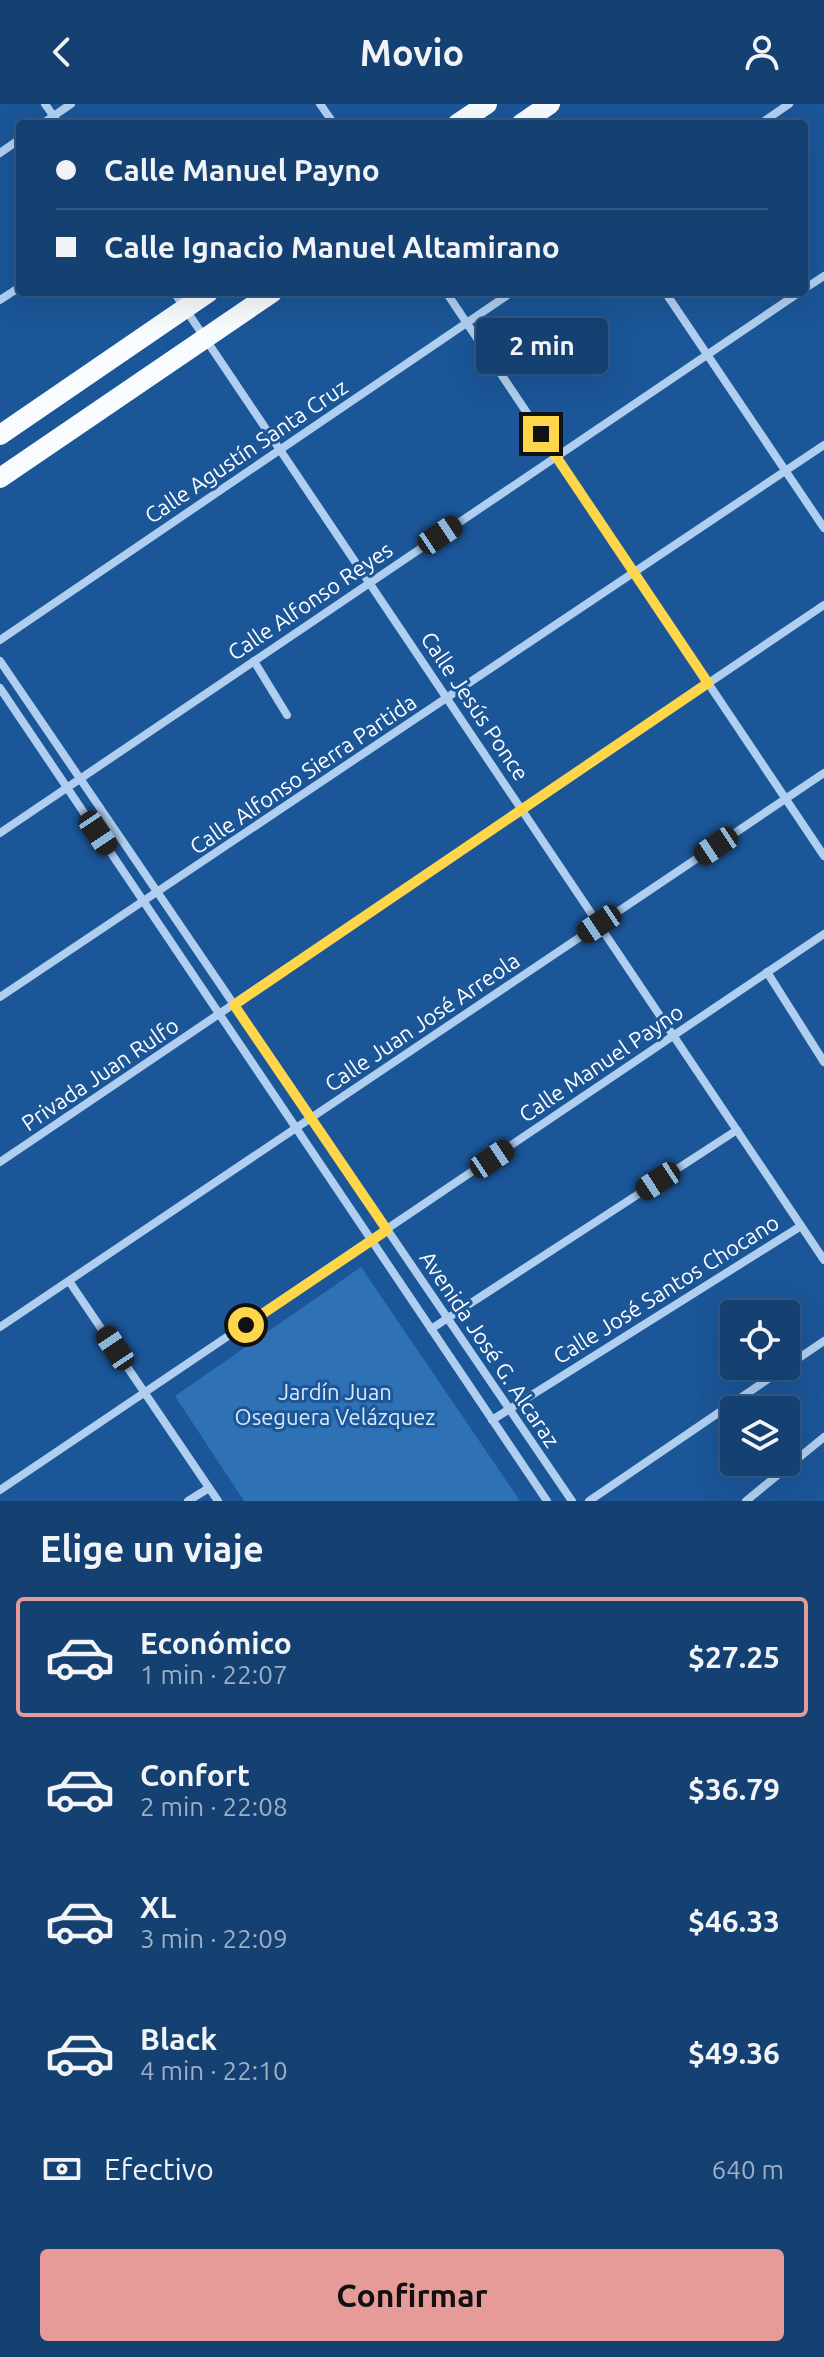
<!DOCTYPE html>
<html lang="es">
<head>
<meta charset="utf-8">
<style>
  :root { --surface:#144072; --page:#1d4777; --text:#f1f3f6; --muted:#9dafc4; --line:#335984; --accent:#e69b98 }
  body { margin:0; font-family:Ubuntu,sans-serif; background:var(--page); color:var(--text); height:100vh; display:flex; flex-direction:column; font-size:30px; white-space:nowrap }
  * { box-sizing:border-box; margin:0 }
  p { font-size:26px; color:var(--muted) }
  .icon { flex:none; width:44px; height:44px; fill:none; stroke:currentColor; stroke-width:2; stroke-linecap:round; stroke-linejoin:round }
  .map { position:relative; height:1397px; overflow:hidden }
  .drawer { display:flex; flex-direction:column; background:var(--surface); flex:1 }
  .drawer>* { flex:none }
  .top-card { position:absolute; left:16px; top:16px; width:792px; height:176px; border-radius:8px; box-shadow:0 8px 32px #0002,0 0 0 2px var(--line); display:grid; align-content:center; height:176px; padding:0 40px; background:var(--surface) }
  .tools { position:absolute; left:720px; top:1196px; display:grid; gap:16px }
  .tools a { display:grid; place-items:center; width:80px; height:80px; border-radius:8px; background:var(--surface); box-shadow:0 8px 32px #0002,0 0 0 2px var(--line); font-size:40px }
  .end { position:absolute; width:36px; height:36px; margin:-18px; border:10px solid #ffd54a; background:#111; box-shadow:0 0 0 4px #111 }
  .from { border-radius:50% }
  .bubble { position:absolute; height:56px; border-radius:8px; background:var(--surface); box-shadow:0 8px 32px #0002,0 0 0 2px var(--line); font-size:26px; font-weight:700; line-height:56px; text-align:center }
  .car { position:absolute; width:24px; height:48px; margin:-24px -12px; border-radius:10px; box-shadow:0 0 6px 2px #0007; background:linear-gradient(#222 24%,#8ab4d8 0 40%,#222 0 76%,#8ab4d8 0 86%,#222 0) }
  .top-card b { display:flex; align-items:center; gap:28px; height:76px; font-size:30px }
  .top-card b+b { border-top:2px solid var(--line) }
  .top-card i { width:20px; height:20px; background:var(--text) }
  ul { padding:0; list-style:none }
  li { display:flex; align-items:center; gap:24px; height:120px; margin:0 16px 12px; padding:0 24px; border:4px solid transparent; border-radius:8px }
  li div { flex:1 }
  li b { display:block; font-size:30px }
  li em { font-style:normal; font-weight:700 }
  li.current { border-color:var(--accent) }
  li>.icon { width:72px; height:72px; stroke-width:1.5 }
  h2 { padding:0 40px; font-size:36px; line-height:96px }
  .pay { display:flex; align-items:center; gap:20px; height:88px; padding:0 40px; font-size:30px }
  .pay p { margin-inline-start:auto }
  .action { display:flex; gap:16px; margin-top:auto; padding:16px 40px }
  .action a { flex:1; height:92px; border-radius:8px; background:var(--accent); color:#111; font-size:32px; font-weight:700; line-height:92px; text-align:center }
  header { display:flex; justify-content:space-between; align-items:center; height:104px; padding:0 40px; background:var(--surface); font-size:36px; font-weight:700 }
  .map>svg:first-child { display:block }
  .green { fill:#2f71b5 }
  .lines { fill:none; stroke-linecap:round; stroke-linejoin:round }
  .minor { stroke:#b0cff0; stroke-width:8 }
  .primary { stroke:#f9fcff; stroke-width:20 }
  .route { stroke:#ffd54a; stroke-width:10 }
  .labels { text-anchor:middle; stroke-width:6; stroke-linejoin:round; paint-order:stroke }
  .street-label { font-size:22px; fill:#fff; stroke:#1b5698 }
  .park-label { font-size:22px; fill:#d7e9fb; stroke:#1b5698 }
</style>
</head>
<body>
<header><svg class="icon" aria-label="back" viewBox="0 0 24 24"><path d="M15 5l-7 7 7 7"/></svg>Movio<svg class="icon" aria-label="person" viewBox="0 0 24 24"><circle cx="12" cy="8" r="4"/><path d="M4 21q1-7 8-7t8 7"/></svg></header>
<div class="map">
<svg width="824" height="1397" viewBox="0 0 824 1397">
  <rect width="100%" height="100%" fill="#1b5698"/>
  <!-- green -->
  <path class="green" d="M361 1163 520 1397H244L175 1292Z"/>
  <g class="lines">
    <!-- minor -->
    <g class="minor">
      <path d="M45 0 59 20"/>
      <path d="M320 0 334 20"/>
      <path d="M42 20 71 0"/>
      <path d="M760 20 789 0"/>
      <path d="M0 49 20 35"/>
      <path d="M804 185 824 172"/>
      <path d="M174 188 824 1156"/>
      <path d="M446 188 824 752"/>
      <path d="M665 188 824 424"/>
      <path d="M0 196 20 183"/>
      <path d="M0 536 512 188"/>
      <path d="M0 557 572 1397"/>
      <path d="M254 557 287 611"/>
      <path d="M0 584 547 1397"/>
      <path d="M0 729 800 188"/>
      <path d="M767 868 824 958"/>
      <path d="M0 893 824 341"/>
      <path d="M0 1058 824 501"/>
      <path d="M69 1177 218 1397"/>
      <path d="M0 1223 824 669"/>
      <path d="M431 1225 737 1026"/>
      <path d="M492 1316 801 1122"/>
      <path d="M0 1386 824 830"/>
      <path d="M188 1397 209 1384"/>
      <path d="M589 1397 824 1237"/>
      <path d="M746 1397 824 1333"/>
    </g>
    <!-- primary -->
    <g class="primary">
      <path d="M457 20 487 0"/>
      <path d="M521 20 550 0"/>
      <path d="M0 331 209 188"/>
      <path d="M0 374 273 188"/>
    </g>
  </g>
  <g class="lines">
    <!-- route -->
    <path class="route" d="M246 1221 387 1126 234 901 708 579 541 330"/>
  </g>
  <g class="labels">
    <!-- street labels -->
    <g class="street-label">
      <text transform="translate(246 347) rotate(-34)" y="8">Calle Agustín Santa Cruz</text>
      <text transform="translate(310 497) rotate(-34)" y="8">Calle Alfonso Reyes</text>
      <text transform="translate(475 602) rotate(56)" y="8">Calle Jesús Ponce</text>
      <text transform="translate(303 670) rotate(-34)" y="8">Calle Alfonso Sierra Partida</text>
      <text transform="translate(422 918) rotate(-34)" y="8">Calle Juan José Arreola</text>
      <text transform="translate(601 959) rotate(-34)" y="8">Calle Manuel Payno</text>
      <text transform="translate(100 970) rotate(-34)" y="8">Privada Juan Rulfo</text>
      <text transform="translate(666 1185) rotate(-32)" y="8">Calle José Santos Chocano</text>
      <text transform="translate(490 1245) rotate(56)" y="8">Avenida José G. Alcaraz</text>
    </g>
    <!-- park labels -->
    <g class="park-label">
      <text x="335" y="1296">Jardín Juan<tspan x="335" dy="25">Oseguera Velázquez</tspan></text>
    </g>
  </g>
</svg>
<div class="tools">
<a><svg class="icon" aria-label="locate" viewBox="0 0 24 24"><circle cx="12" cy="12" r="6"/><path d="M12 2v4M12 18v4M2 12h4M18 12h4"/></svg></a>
<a><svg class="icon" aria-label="layers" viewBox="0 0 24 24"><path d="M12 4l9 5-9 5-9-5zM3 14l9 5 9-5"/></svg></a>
</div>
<i class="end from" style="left:246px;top:1221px"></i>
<i class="end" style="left:541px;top:330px"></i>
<div class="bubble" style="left:476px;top:214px;width:132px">2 min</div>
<i class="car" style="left:440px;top:431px;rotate:56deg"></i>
<i class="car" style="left:98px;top:729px;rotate:146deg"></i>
<i class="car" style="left:716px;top:742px;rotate:236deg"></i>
<i class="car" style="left:599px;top:820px;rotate:236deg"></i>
<i class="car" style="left:492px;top:1055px;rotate:56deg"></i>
<i class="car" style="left:658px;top:1077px;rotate:237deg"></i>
<i class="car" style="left:115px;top:1244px;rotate:326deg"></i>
<div class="top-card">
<b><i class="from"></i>Calle Manuel Payno</b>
<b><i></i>Calle Ignacio Manuel Altamirano</b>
</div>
</div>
<section class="drawer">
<h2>Elige un viaje</h2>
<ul>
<li class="current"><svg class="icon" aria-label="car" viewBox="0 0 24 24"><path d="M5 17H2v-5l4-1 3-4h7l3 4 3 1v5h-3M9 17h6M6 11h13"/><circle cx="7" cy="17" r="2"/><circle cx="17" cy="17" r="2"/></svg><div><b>Económico</b><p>1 min · 22:07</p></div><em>$27.25</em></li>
<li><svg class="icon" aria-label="car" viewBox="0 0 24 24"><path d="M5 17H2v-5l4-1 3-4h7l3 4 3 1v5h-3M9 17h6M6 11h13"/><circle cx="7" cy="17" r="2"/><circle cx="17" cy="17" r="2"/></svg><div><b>Confort</b><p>2 min · 22:08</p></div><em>$36.79</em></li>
<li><svg class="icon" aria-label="car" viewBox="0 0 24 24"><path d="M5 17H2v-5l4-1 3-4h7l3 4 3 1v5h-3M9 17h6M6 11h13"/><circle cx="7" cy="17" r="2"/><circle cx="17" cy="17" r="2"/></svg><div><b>XL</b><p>3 min · 22:09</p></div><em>$46.33</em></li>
<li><svg class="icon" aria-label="car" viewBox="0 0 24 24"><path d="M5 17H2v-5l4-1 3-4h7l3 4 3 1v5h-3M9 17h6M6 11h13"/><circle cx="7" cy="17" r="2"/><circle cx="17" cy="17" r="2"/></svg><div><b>Black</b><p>4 min · 22:10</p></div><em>$49.36</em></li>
</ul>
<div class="pay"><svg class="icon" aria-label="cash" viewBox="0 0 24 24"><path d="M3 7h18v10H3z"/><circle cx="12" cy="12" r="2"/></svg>Efectivo<p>640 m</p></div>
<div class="action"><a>Confirmar</a></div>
</section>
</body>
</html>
